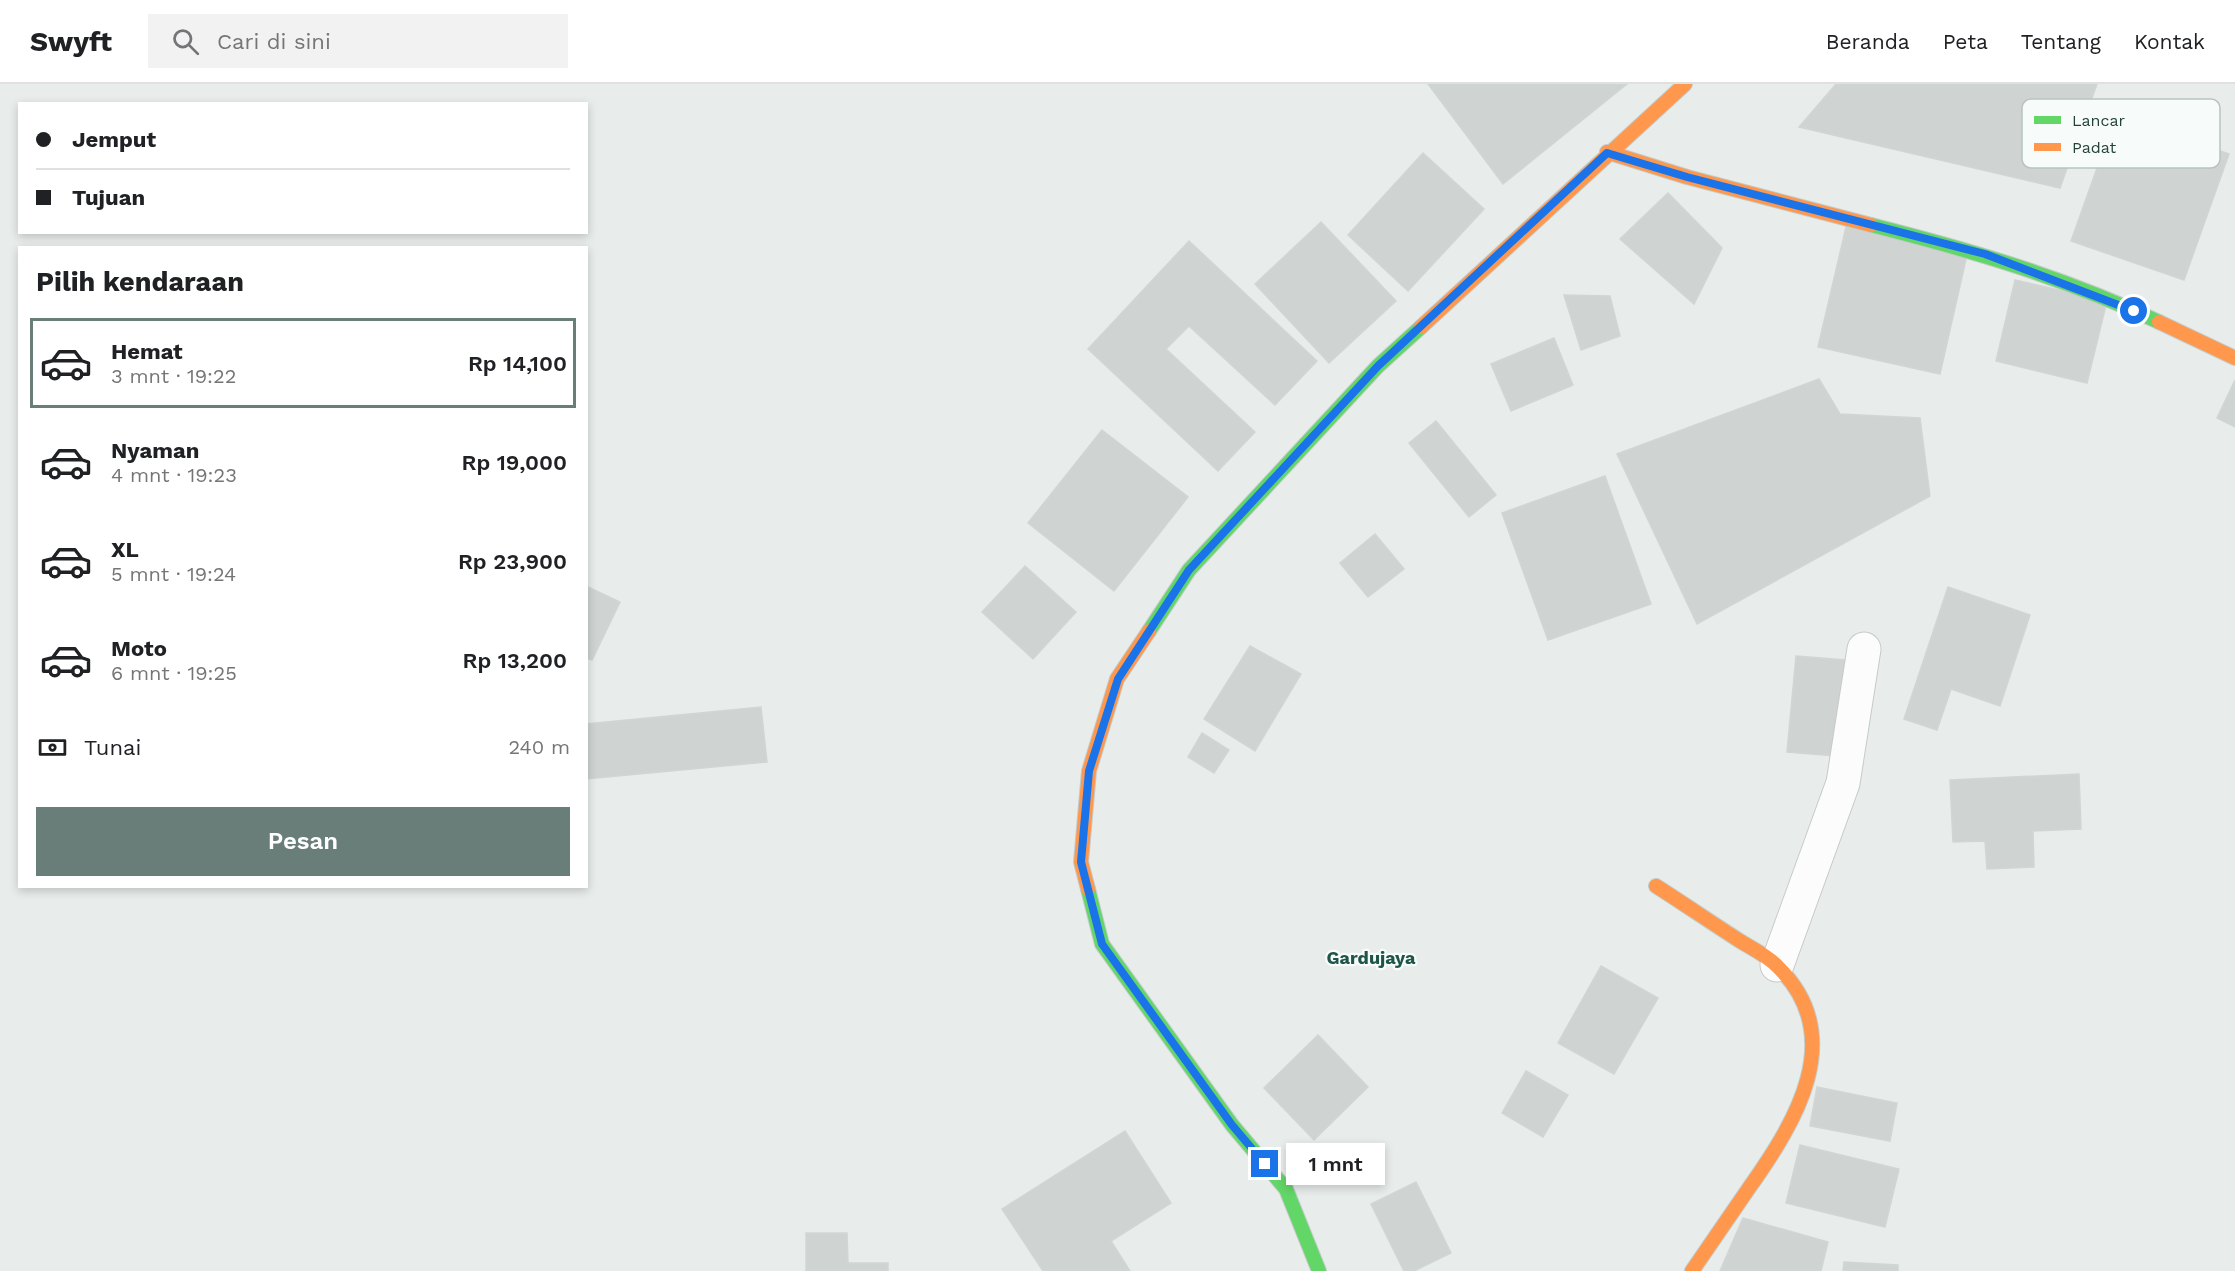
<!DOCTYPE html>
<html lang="id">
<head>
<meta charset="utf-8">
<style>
  :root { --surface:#fff; --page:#f2f2f2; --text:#202124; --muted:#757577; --line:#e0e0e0; --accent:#697e78 }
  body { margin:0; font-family:"Work Sans",sans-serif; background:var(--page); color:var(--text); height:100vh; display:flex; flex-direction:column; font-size:22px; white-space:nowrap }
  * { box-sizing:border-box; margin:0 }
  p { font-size:20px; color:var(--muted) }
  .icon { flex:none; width:33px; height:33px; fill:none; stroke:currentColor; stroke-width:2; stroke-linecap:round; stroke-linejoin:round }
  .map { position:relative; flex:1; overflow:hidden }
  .sheet { position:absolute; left:18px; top:162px; width:570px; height:642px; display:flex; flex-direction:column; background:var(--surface); border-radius:0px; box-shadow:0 3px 9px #0003 }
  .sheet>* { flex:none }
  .hud { position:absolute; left:18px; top:18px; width:570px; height:132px; border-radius:0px; box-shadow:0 3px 9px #0003; display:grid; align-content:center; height:132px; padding:0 18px; background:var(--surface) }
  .end { position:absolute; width:27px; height:27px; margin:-14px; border:8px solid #1a73e8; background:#fff; box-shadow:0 0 0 3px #fff }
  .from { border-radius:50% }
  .bubble { position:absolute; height:42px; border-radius:0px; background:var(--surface); box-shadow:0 3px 9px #0003; font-size:20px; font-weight:600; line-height:42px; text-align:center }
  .hud b { display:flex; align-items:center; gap:21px; height:57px; font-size:22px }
  .hud b+b { border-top:2px solid var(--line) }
  .hud i { width:15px; height:15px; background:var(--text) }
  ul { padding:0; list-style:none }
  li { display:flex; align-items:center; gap:18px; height:90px; margin:0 12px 9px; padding:0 6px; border:3px solid transparent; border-radius:0px }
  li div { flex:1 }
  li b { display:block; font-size:22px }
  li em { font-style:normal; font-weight:600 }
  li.current { border-color:var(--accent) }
  li>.icon { width:54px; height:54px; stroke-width:1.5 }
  h2 { padding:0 18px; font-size:27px; line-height:72px }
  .pay { display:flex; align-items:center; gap:15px; height:66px; padding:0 18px; font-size:22px }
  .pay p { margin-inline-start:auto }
  .button { display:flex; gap:12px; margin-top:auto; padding:12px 18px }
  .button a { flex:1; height:69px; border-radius:0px; background:var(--accent); color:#fff; font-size:24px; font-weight:600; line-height:69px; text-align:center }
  header { display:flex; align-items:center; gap:36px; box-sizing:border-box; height:84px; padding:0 30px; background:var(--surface); border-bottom:2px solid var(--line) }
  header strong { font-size:28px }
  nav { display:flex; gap:33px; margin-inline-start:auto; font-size:21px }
  .search { width:420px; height:54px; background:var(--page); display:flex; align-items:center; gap:15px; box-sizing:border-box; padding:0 21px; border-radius:0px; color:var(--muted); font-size:22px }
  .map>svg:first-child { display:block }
  .building { fill:#cfd4d2; stroke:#d1d6d4; stroke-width:1.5 }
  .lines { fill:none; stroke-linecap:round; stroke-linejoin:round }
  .street-casing { stroke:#c5cac8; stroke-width:35 }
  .fast-casing { stroke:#c3cbc8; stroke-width:16 }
  .slow-casing { stroke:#c3cbc8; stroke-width:16 }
  .street { stroke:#fcfcfc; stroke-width:33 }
  .fast { stroke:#63d668; stroke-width:14 }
  .slow { stroke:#ff974d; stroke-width:14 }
  .route { stroke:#1a73e8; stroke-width:8 }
  .labels { text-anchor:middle; stroke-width:4.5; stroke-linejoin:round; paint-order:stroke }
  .quarter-label { font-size:18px; font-weight:bold; fill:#1f5548; stroke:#f7fbf9 }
  .key { fill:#f7fbf9; stroke:#b8c4c0; stroke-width:1.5 }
  .key-label { font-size:16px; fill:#24423a }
</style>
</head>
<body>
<header>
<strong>Swyft</strong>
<div class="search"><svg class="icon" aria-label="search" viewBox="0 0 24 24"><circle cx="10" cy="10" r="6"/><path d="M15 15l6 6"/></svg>Cari di sini</div>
<nav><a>Beranda</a><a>Peta</a><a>Tentang</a><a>Kontak</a></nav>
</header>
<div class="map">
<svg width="2235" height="1187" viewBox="0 0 2235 1187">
  <rect width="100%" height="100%" fill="#e8edeb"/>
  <!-- building -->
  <g class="building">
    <path d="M1428 0H1627L1503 100Z"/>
    <path d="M1836 0H2097L2060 104 1799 43Z"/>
    <path d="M2116 31 2229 70 2184 196 2071 157Z"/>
    <path d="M1423 69 1484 125 1408 207 1348 151Z"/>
    <path d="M1668 109 1722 164 1694 220 1620 155Z"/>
    <path d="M1321 138 1396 217 1329 279 1255 200Z"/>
    <path d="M1846 143 1967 171 1940 290 1818 263Z"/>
    <path d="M1189 157 1317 277 1275 321 1189 242 1166 265 1255 348 1218 387 1088 265Z"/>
    <path d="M2015 196 2107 217 2087 299 1996 277Z"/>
    <path d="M1564 211 1610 212 1620 252 1581 266Z"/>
    <path d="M1554 254 1573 301 1511 327 1491 280Z"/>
    <path d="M1819 295 1840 330 1920 334 1930 412 1697 540 1617 370Z"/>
    <path d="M2235 296V343L2217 334Z"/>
    <path d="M1436 337 1496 411 1469 433 1409 359Z"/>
    <path d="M1102 346 1188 413 1114 507 1028 439Z"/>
    <path d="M1605 392 1651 520 1548 556 1502 429Z"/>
    <path d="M1375 450 1404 485 1368 513 1340 479Z"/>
    <path d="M1025 482 1076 528 1033 575 982 528Z"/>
    <path d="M586 502 620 518 592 576 586 574Z"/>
    <path d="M1948 503 2030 531 2000 622 1951 605 1937 646 1904 635Z"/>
    <path d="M1250 562 1301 590 1255 667 1204 635Z"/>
    <path d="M1796 572 1846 576 1836 672 1787 668Z"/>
    <path d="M761 623 767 678 586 695V640Z"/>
    <path d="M1202 649 1229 666 1214 689 1188 673Z"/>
    <path d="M2079 690 2081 745 2033 747 2034 783 1987 785 1985 757 1953 758 1950 696Z"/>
    <path d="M1601 882 1658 914 1614 990 1558 959Z"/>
    <path d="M1318 951 1368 1003 1314 1056 1264 1004Z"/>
    <path d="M1526 987 1568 1011 1543 1053 1502 1029Z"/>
    <path d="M1817 1003 1897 1019 1890 1057 1810 1042Z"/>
    <path d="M1125 1047 1171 1119 1111 1157 1130 1187H1043L1002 1125Z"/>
    <path d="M1800 1061 1899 1085 1885 1143 1786 1119Z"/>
    <path d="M1416 1098 1451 1169 1414 1187H1404L1371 1120Z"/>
    <path d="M1743 1134 1828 1158 1821 1187H1720Z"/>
    <path d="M806 1149H847L848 1179H888V1187H806Z"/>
    <path d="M1844 1178 1898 1181V1187H1843Z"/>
  </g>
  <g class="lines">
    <defs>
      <path id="street" d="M1777 881 1843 699 1864 565"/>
      <g id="fast">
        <path d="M1871 141C1970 166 2066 194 2159 238"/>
        <path d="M1149 547 1189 486 1378 282 1421 243"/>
        <path d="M1088 805 1102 860 1232 1041 1286 1105 1319 1187"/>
      </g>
      <g id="slow">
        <path d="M1607 68 1687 93 1871 141"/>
        <path d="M2159 238 2235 274"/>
        <path d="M1421 243 1685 0"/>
        <path d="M1656 802C1684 820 1712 839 1740 857 1753 865 1768 872 1778 883 1849 953 1795 1039 1749 1104 1730 1132 1711 1159 1692 1187"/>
        <path d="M1088 805 1081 778 1089 687 1117 595 1149 547"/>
      </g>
    </defs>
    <!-- street casing -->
    <use href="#street" class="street-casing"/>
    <!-- fast casing -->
    <use href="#fast" class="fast-casing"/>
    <!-- slow casing -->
    <use href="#slow" class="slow-casing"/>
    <!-- street -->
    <use href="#street" class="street"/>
    <!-- fast -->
    <use href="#fast" class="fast"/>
    <!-- slow -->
    <use href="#slow" class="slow"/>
  </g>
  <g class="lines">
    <!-- route -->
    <path class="route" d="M1265 1080 1232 1041 1102 860 1081 778 1089 687 1118 595 1189 486 1378 282 1607 69 1687 93 1985 170 2134 227"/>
  </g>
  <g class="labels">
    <!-- quarter labels -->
    <g class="quarter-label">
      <text x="1371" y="880">Gardujaya</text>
    </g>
  </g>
  <!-- legend -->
  <rect x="2022" y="15" width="198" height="69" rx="9" class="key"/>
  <rect x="2034" y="32" width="27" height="8" fill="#63d668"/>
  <rect x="2034" y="59" width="27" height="8" fill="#ff974d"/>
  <g class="key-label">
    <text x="2072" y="42">Lancar</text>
    <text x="2072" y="69">Padat</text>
  </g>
</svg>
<i class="end from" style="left:2134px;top:227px"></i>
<i class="end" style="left:1265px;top:1080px"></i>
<div class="bubble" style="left:1286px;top:1059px;width:99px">1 mnt</div>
<div class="hud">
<b><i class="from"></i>Jemput</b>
<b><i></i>Tujuan</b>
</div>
<section class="sheet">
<h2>Pilih kendaraan</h2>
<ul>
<li class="current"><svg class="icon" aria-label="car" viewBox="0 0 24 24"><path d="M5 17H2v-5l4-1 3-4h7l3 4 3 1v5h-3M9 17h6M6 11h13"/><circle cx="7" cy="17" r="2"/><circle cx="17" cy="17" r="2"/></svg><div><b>Hemat</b><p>3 mnt · 19:22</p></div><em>Rp 14,100</em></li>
<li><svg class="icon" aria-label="car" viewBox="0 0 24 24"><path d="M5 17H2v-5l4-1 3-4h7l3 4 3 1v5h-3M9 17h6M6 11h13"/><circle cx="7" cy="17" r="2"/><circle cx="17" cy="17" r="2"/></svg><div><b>Nyaman</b><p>4 mnt · 19:23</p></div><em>Rp 19,000</em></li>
<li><svg class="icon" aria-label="car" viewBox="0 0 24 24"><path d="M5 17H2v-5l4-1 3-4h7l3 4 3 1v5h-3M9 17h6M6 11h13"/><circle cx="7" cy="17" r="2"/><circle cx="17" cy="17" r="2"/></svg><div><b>XL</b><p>5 mnt · 19:24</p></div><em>Rp 23,900</em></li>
<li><svg class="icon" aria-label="car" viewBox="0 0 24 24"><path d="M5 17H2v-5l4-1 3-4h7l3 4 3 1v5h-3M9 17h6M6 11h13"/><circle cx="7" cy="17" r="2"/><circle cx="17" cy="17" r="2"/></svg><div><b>Moto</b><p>6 mnt · 19:25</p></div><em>Rp 13,200</em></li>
</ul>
<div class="pay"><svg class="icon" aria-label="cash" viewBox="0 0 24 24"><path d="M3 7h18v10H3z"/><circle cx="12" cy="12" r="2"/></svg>Tunai<p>240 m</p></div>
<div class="button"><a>Pesan</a></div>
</section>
</div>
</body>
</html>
